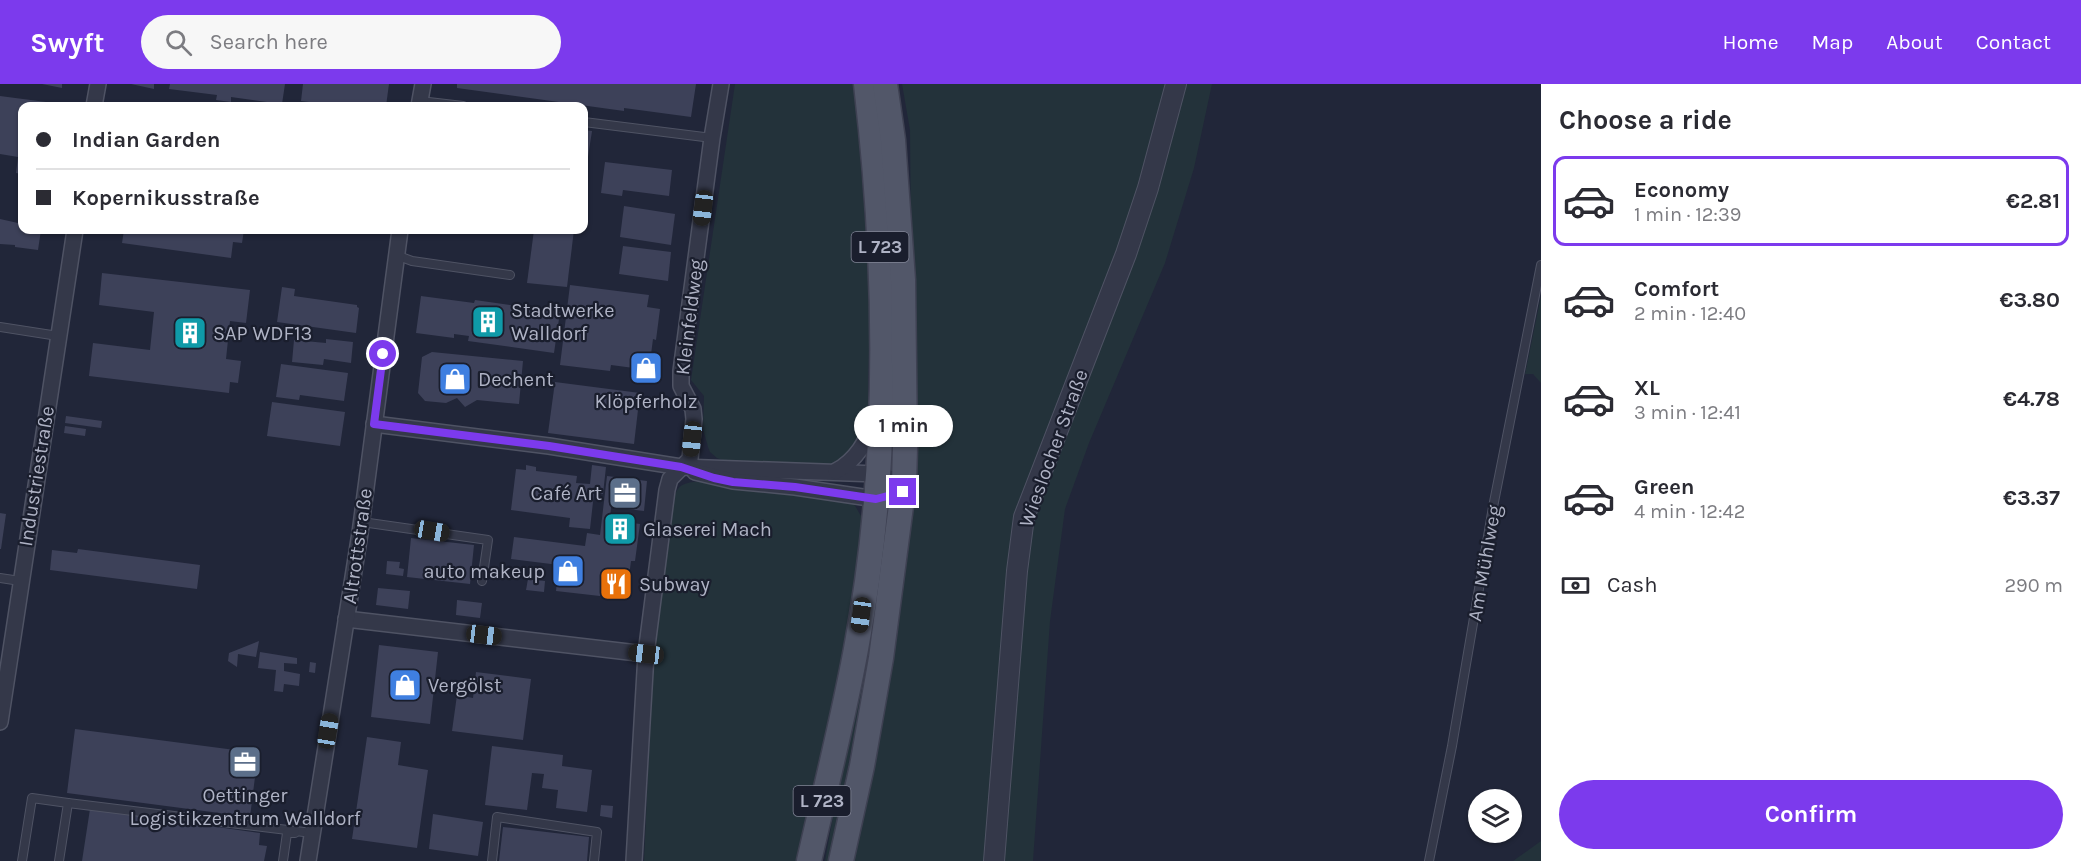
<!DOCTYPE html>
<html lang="en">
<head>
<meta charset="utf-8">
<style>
  :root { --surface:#fff; --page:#f7f7f7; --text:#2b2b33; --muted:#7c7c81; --line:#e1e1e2; --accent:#7c3aed }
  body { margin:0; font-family:Karla,sans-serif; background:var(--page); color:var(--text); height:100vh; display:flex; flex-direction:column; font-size:22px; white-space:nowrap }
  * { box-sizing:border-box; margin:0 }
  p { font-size:20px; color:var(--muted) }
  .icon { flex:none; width:33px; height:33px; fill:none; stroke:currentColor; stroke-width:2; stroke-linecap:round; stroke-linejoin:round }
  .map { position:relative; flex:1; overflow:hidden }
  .side { display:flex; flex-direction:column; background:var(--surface); width:540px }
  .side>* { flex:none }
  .banner { position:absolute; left:18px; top:18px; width:570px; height:132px; border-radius:12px; box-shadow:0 2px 4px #0004; display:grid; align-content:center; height:132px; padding:0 18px; background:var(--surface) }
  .tools { position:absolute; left:1468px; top:705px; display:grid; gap:12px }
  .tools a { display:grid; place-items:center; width:54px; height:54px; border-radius:50%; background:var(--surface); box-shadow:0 2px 4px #0004; font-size:30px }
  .end { position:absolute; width:27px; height:27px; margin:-14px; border:8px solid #7c3aed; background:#fff; box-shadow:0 0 0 3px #fff }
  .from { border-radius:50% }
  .bubble { position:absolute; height:42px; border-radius:21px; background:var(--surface); box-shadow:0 2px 4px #0004; font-size:20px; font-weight:700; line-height:42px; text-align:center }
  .car { position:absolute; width:18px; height:36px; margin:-18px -9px; border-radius:8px; box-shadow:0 0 4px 2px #0007; background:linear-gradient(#222 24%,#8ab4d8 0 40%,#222 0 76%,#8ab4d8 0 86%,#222 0) }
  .banner b { display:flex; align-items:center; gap:21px; height:57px; font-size:22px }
  .banner b+b { border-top:2px solid var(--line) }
  .banner i { width:15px; height:15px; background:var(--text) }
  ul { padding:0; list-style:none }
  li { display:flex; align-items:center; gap:18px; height:90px; margin:0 12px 9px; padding:0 6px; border:3px solid transparent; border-radius:12px }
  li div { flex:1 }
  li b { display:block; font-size:22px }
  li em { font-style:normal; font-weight:700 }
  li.on { border-color:var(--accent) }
  li>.icon { width:54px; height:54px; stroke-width:1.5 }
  h2 { padding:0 18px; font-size:27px; line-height:72px }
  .pay { display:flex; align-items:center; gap:15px; height:66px; padding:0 18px; font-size:22px }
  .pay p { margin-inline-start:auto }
  .action { display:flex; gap:12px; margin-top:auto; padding:12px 18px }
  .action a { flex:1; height:69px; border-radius:36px; background:var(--accent); color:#fff; font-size:24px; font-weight:700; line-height:69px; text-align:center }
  header { display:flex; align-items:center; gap:36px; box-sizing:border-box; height:84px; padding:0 30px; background:var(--accent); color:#fff }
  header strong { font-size:28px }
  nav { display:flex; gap:33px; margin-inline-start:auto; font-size:21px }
  .search { width:420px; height:54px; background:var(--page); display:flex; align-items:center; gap:15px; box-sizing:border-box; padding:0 21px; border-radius:33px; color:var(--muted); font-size:22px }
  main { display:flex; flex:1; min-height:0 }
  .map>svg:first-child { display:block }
  .green { fill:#23323a }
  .building { fill:#3d4159 }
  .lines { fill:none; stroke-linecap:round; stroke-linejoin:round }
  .service-casing { stroke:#4f5364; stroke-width:10 }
  .minor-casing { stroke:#4f5364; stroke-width:18 }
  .tertiary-casing { stroke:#4f5364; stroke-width:22 }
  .primary-casing { stroke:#3e4152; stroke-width:27 }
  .service { stroke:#343849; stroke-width:8 }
  .minor { stroke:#343849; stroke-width:15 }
  .tertiary { stroke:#343849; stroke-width:20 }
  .primary { stroke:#525769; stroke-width:24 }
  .route { stroke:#7c3aed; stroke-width:8 }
  .labels { text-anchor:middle; stroke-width:4.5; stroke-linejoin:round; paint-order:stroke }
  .shield { fill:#1a1e2d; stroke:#828697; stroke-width:1.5 }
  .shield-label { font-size:18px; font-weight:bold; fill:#afb3c5 }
  .poi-label { font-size:20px; fill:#afb3c5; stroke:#1a1e2d; text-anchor:start }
  .street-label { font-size:20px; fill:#afb3c5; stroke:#1a1e2d }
</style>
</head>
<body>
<header>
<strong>Swyft</strong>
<div class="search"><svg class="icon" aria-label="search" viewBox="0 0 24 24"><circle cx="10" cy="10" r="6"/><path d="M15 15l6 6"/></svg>Search here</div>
<nav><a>Home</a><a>Map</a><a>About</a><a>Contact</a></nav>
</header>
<main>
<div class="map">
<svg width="1541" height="777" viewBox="0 0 1541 777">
  <rect width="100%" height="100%" fill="#212639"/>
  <!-- green -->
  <g class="green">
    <path d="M735 0H854C862 97 873 199 868 296 868 311 870 332 864 346 858 361 845 374 831 382L725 377 717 374 710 368 708 363 703 345 704 312 691 296Z"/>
    <path d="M902 0H1170L1123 156 1026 411 988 777H853L910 448 913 389 910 46Z"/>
    <path d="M1184 0H1212L1194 84 1165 179 1089 359 1065 425 1050 537 1033 777H1002L1026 471 1041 414 1133 175Z"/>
    <path d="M1541 212V299L1533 290H1525Z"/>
    <path d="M706 397 841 414 854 420 861 432 863 452 856 523 802 777H644L653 578 670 426C678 399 678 399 706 397Z"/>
    <path d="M886 436 870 562 858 633 829 777H825Z"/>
    <path d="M1541 757V777H1513Z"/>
  </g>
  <!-- building -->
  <g class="building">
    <path d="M42 0H62V4Z"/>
    <path d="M131 0H154V5Z"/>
    <path d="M170 0H285L282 20 231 13V18L216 16 217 11 169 5Z"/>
    <path d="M303 0H389L386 22H341L301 17Z"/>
    <path d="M457 0H696L691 33 624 24V27L457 4Z"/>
    <path d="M0 12 46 18 45 22H22V39L19 60H22V90L16 89 18 73 0 70Z"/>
    <path d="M584 46 592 47 588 73 584 72Z"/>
    <path d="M605 78 672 86 669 112 623 106 622 112 601 109Z"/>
    <path d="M624 122 675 130 671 161 620 153Z"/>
    <path d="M0 135 18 139V137L22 138V146H41L38 166 15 163V161L0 160Z"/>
    <path d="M124 146H244L242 159 233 158 231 174 122 159Z"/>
    <path d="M534 146H574L567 203 527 199Z"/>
    <path d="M623 162 671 168 668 197 619 190Z"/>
    <path d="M102 189 250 206 246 239 230 237 226 275 241 277 238 299 230 298 229 309 89 292 93 259 150 266 154 228 99 221Z"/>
    <path d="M570 201 649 211 647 223 660 225 656 256 653 255 649 286 611 281 610 287 560 281Z"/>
    <path d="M282 203 295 205 294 212 357 221V223L359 224 356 249 277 238Z"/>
    <path d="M421 212 474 219 475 216 560 228 554 269 468 257 469 252 454 250V254L416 249Z"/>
    <path d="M326 255 353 258 351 279 324 275 323 281 292 278 294 256 326 259Z"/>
    <path d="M432 268 523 277 519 320 477 316 465 323 457 314 446 319 425 317 418 309 422 273Z"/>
    <path d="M281 280 348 289 344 317 300 311 299 316 276 313Z"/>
    <path d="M555 298 640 309 634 360 548 349Z"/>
    <path d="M272 318 345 328 340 362 267 352Z"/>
    <path d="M66 332 102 337 101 344 65 339Z"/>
    <path d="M65 342 86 345 85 352 64 349Z"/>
    <path d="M526 381 536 383V387L577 392 576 399 590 400 592 381 606 383 603 410 594 409 590 445 569 443 570 434 511 426 516 385 526 386Z"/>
    <path d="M607 392 647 397 644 427 611 423 610 436 640 440 635 477H631L626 515 556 507 559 481 511 475 514 453 585 462 587 449 600 451Z"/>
    <path d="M0 429 6 430 1 465H0Z"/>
    <path d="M411 454 474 461 470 500 407 493Z"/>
    <path d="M78 465 200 481 197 505 50 486 52 466 77 469Z"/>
    <path d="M387 477 400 478 399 484 404 485 403 492 386 490Z"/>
    <path d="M528 495 545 497 544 508 526 506Z"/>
    <path d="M378 504 410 507 408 525 376 521Z"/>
    <path d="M457 516 482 519 480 534 456 531Z"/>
    <path d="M259 557 256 573 238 570 237 583 228 577 229 569Z"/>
    <path d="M379 561 438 568 430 640 371 633Z"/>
    <path d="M260 568 297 574V580L284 579V587L300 590 299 602 284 600 283 608 274 607 276 586 258 584Z"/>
    <path d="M310 578 316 579 315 589 309 588Z"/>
    <path d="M476 588 531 595 523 656 452 647 457 611 473 614Z"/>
    <path d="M75 645 258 669 250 733 67 709Z"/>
    <path d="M367 653 401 658 398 681 428 686 417 764 352 755Z"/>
    <path d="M492 662 563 671 562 682 592 686 587 728 556 724 558 706 542 704 544 690 532 689 527 726 485 721Z"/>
    <path d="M601 721 613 722 612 734 600 732Z"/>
    <path d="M90 725 260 749 259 761 267 762 264 777H82Z"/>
    <path d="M433 730 483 738 478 772 429 765Z"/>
    <path d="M503 743 589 753 587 777H499Z"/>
  </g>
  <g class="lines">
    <defs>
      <g id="service">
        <path d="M420 17 463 22"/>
        <path d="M584 38 712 54"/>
        <path d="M396 171 412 177 510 191"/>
        <path d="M0 243 58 252"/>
        <path d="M362 438 488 456 482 497"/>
        <path d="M0 494 20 497"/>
        <path d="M68 719 312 749"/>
        <path d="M22 777 32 714 68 719 59 777"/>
        <path d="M283 777 287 749H295"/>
        <path d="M492 777 497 733 597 748 594 777"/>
        <path d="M1429 777 1452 662 1493 423 1541 181"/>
      </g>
      <g id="minor">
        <path d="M94 22 98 0"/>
        <path d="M419 22 423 0"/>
        <path d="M374 340 549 362 681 383 878 390 904 399"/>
        <path d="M836 387C857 376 866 357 876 336"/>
        <path d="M695 388 733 397 795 403 876 415 903 409"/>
        <path d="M346 535 646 570"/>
        <path d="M0 638 75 146"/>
        <path d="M308 777 360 449 400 146"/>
        <path d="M634 777 646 570 667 406 670 395 690 375 694 335 693 325 681 302V287L712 54 721 0"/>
      </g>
      <path id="tertiary" d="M994 777 1017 487 1024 433 1126 170 1148 104 1176 0"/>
      <g id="primary">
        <path d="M809 777C825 706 843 636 856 565 891 379 888 187 866 0"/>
        <path d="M841 777 862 682 881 574 904 399 905 363 903 196 893 56 885 0"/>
      </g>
    </defs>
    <!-- service casing -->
    <use href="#service" class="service-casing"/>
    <!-- minor casing -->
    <use href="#minor" class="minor-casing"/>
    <!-- tertiary casing -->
    <use href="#tertiary" class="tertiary-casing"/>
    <!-- primary casing -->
    <use href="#primary" class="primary-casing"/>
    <!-- service -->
    <use href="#service" class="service"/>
    <!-- minor -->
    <use href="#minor" class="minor"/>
    <!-- tertiary -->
    <use href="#tertiary" class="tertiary"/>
    <!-- primary -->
    <use href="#primary" class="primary"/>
  </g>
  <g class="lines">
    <!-- route -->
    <path class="route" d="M383 270 374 340 549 362 681 383 714 394 733 398 795 403 876 415 903 408"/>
  </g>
  <!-- icons -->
  <defs>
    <symbol id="building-square" viewBox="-11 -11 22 22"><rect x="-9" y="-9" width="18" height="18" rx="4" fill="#0f9aa8" stroke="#1a1e2d"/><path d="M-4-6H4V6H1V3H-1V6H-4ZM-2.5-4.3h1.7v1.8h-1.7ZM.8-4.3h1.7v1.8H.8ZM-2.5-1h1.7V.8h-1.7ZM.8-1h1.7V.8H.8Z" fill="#fff"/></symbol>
    <symbol id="shop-square" viewBox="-11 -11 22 22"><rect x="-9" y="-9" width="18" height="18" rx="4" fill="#3f7fe0" stroke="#1a1e2d"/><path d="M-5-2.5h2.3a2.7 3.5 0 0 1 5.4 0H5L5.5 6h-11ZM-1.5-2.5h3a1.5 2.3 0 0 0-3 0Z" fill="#fff"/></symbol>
    <symbol id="office-square" viewBox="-11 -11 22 22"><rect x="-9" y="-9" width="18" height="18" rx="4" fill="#5c6f8a" stroke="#1a1e2d"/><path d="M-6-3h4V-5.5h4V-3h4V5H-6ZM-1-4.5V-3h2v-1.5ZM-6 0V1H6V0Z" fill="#fff"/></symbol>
    <symbol id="restaurant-square" viewBox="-11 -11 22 22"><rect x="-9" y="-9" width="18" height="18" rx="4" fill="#e8710a" stroke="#1a1e2d"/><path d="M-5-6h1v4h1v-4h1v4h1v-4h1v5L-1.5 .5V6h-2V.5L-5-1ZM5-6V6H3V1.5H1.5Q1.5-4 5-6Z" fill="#fff"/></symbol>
  </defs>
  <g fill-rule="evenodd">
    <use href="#building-square" x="469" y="219" width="38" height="38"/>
    <use href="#building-square" x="171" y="230" width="38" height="38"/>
    <use href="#shop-square" x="627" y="265" width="38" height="38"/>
    <use href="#shop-square" x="436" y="276" width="38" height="38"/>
    <use href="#office-square" x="606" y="390" width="38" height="38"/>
    <use href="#building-square" x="601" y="426" width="38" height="38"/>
    <use href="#shop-square" x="549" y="468" width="38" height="38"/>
    <use href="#restaurant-square" x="597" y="481" width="38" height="38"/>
    <use href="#shop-square" x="386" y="582" width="38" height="38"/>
    <use href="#office-square" x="226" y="659" width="38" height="38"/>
  </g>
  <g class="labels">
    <!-- shield labels -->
    <g class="shield">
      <rect x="851.5" y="148" width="57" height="30" rx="4.5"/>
      <rect x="793.5" y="702" width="57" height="30" rx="4.5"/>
    </g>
    <g class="shield-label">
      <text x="880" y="169">L 723</text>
      <text x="822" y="723">L 723</text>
    </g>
    <!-- poi labels -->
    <g class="poi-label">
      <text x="511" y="233">Stadtwerke<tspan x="511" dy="23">Walldorf</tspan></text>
      <text x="213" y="256">SAP WDF13</text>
      <text x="478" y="302">Dechent</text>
      <text x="646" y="324" text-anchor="middle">Klöpferholz</text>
      <text x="602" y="416" text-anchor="end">Café Art</text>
      <text x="643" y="452">Glaserei Mach</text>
      <text x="545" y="494" text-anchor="end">auto makeup</text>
      <text x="639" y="507">Subway</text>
      <text x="428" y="608">Vergölst</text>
      <text x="245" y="718" text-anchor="middle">Oettinger<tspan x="245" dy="23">Logistikzentrum Walldorf</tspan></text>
    </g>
    <!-- street labels -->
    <g class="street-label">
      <text transform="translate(689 233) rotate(-83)" y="7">Kleinfeldweg</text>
      <text transform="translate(1053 364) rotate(-70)" y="7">Wieslocher Straße</text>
      <text transform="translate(36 392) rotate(-81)" y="7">Industriestraße</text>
      <text transform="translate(357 462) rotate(-82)" y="7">Altrottstraße</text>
      <text transform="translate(1484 479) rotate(-80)" y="7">Am Mühlweg</text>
    </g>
  </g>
</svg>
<div class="tools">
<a><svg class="icon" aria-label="layers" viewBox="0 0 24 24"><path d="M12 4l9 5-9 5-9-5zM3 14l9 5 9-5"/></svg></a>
</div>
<i class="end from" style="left:383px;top:270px"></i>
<i class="end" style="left:903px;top:408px"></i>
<div class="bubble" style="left:854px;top:321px;width:99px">1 min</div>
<i class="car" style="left:703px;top:124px;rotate:187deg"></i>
<i class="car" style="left:692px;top:355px;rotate:186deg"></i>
<i class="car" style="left:432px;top:447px;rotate:100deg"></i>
<i class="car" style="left:861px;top:531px;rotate:188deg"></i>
<i class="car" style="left:484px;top:551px;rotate:97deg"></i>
<i class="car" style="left:646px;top:570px;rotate:277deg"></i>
<i class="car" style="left:328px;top:647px;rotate:9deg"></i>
<div class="banner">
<b><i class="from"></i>Indian Garden</b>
<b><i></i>Kopernikusstraße</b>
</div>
</div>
<section class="side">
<h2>Choose a ride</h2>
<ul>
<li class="on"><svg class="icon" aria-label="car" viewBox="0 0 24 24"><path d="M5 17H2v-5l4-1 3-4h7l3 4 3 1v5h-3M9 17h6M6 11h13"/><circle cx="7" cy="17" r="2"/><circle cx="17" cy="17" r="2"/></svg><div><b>Economy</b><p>1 min · 12:39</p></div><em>€2.81</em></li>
<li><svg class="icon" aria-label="car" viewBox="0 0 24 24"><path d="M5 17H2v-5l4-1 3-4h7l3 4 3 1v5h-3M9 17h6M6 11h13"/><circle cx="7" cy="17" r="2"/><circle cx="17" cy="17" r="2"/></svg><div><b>Comfort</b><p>2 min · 12:40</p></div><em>€3.80</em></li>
<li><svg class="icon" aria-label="car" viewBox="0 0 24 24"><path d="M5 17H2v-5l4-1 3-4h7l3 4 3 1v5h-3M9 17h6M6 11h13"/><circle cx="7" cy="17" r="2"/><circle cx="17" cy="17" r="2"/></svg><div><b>XL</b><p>3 min · 12:41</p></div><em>€4.78</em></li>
<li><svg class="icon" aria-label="car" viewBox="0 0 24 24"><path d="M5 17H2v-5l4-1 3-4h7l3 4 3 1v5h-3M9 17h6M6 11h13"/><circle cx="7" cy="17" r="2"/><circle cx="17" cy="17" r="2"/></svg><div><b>Green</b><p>4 min · 12:42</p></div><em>€3.37</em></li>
</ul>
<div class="pay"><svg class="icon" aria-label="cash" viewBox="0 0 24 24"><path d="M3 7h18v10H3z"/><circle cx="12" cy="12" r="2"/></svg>Cash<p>290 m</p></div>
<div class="action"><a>Confirm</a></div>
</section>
</main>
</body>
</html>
